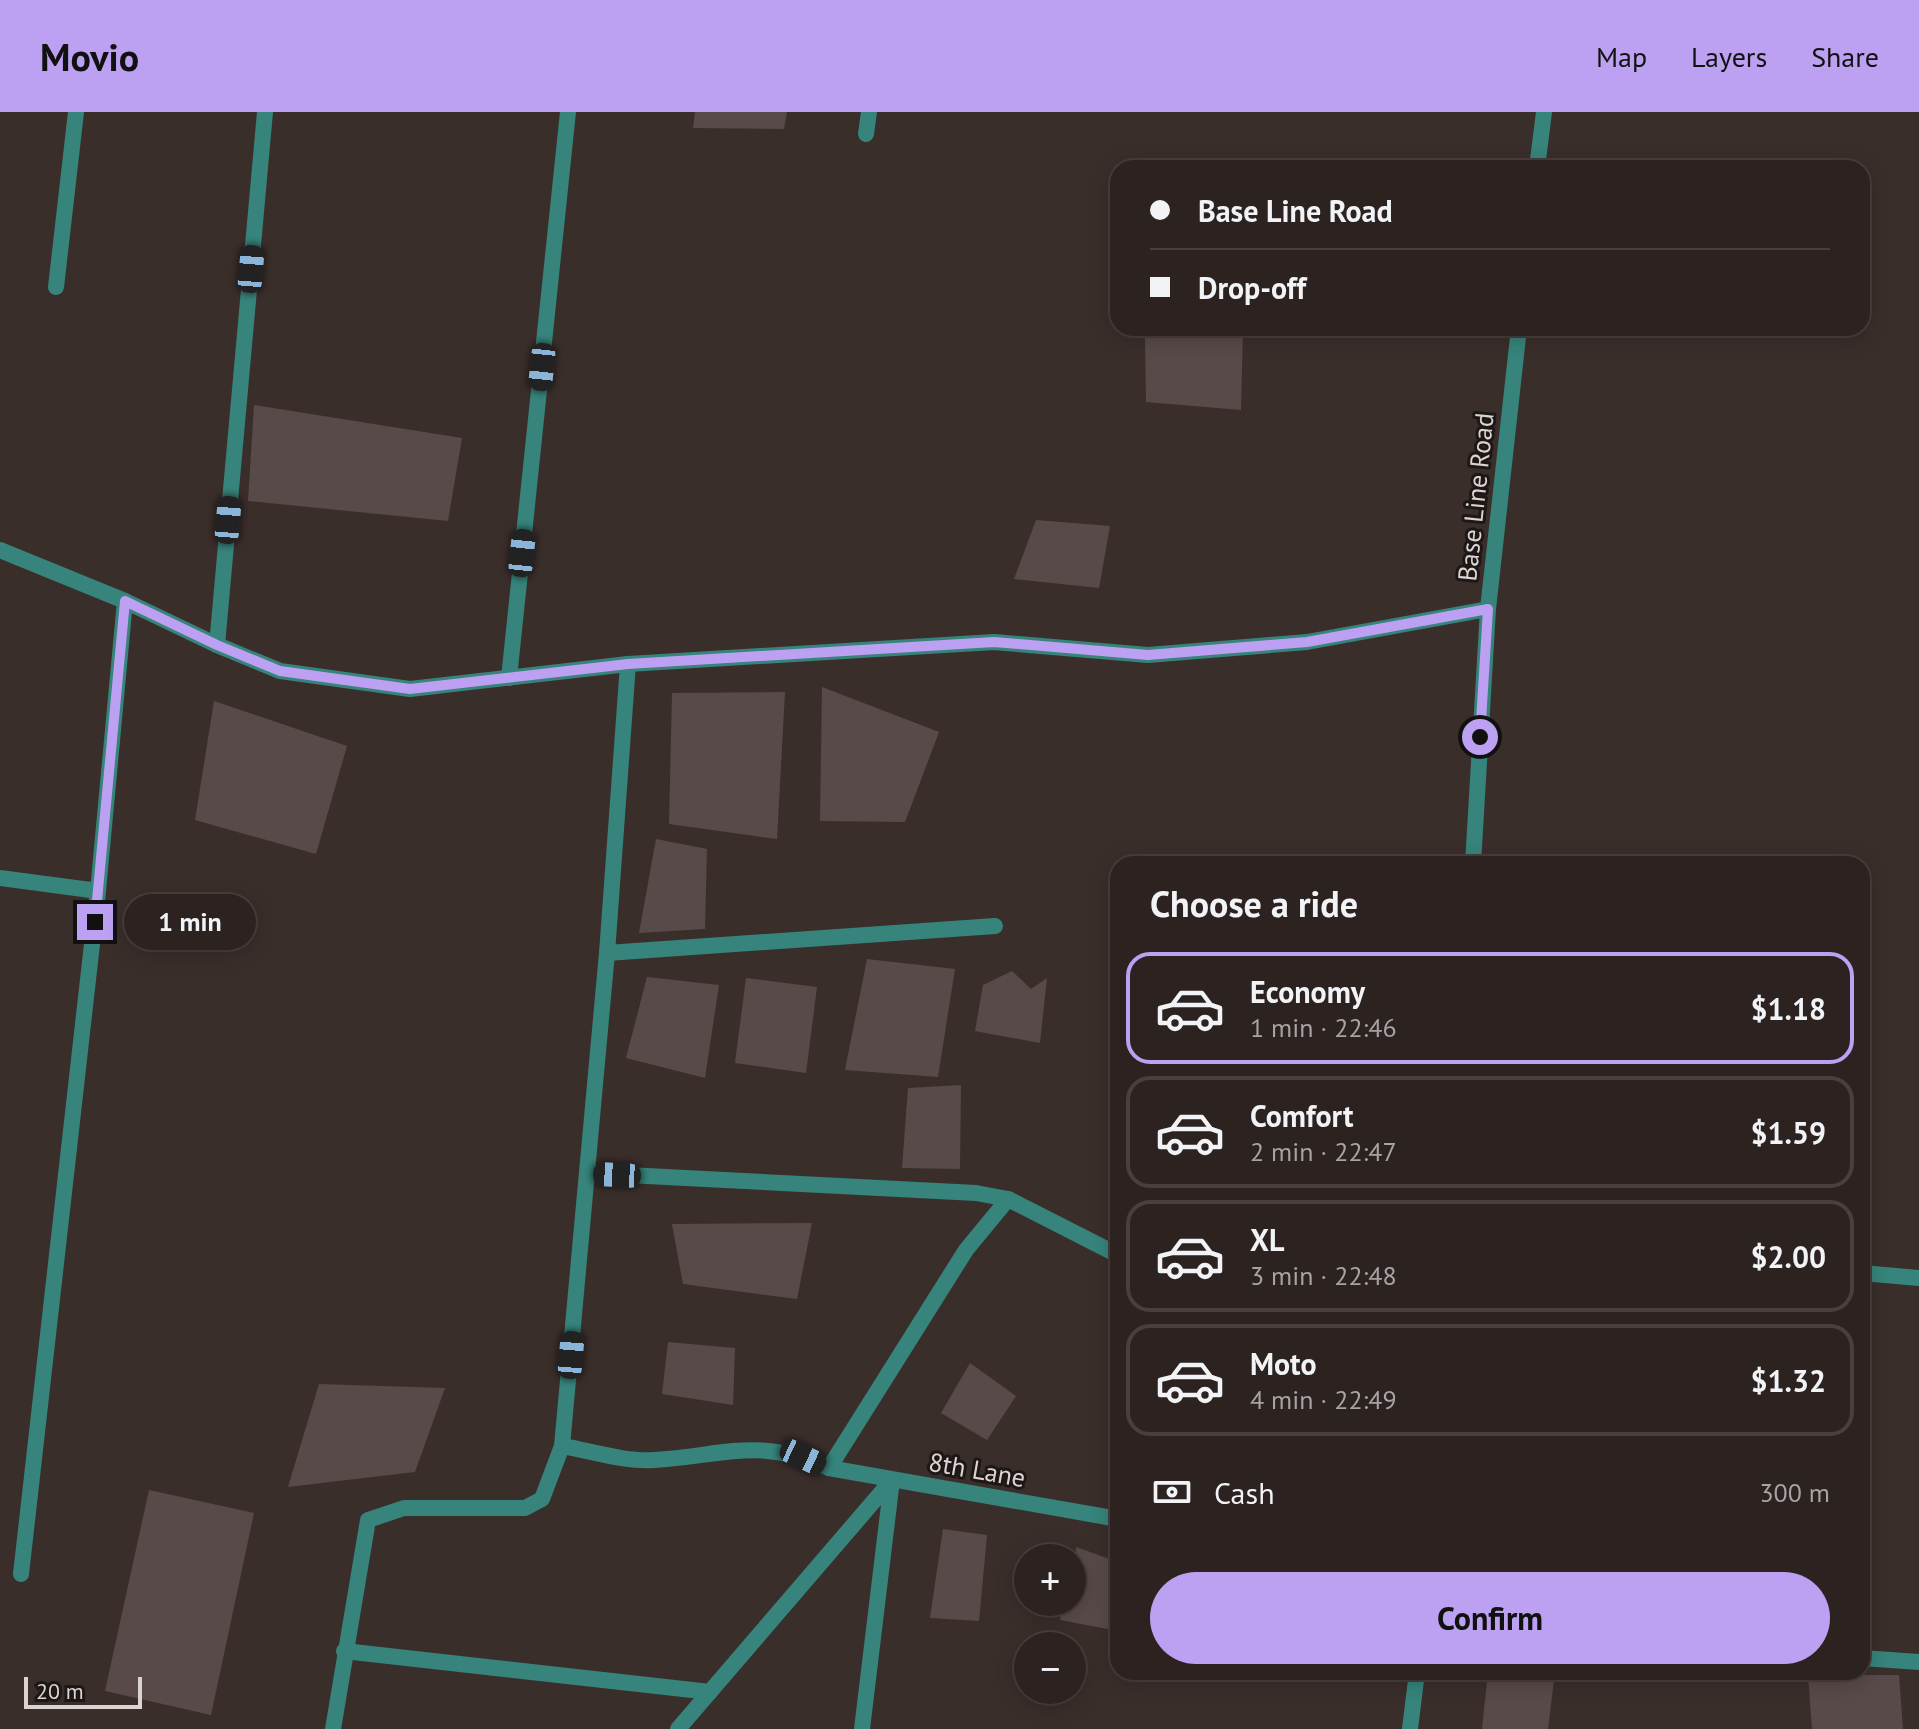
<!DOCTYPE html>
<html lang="en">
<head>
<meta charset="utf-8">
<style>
  :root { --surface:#2c2220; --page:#382f2d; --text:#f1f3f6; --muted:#a6a4a5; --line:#483f3e; --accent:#bca0f2 }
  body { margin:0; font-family:"PT Sans",sans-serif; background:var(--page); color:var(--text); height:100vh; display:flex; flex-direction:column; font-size:30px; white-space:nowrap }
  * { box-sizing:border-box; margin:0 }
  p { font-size:26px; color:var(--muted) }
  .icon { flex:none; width:44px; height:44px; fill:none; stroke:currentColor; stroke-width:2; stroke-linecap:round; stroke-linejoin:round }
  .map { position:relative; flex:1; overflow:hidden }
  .panel { position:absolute; left:1110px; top:744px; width:760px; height:824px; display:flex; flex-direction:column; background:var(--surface); border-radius:24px; box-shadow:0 4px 20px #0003,0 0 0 2px var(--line) }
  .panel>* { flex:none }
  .hud { position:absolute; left:1110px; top:48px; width:760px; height:176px; border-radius:24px; box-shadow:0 4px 20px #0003,0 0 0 2px var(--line); display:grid; align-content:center; height:176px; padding:0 40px; background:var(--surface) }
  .controls { position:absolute; left:1014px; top:1432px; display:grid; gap:16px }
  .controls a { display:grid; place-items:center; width:72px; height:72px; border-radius:50%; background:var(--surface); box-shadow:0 4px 20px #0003,0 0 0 2px var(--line); font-size:40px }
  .scale { position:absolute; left:24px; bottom:20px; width:118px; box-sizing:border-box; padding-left:8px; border:4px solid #dcd4d2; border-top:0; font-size:22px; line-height:28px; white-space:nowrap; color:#dcd4d2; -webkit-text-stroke:6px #1d1716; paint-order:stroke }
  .end { position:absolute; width:36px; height:36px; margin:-18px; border:10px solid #bca0f2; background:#111; box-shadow:0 0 0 4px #111 }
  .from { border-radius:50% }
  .bubble { position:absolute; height:56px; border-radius:28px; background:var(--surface); box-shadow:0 4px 20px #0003,0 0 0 2px var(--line); font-size:26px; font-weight:700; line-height:56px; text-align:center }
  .car { position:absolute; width:24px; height:48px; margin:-24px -12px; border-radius:10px; box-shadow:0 0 6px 2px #0007; background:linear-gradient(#222 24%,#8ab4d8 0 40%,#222 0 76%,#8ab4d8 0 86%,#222 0) }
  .hud b { display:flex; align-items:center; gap:28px; height:76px; font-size:30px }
  .hud b+b { border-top:2px solid var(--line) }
  .hud i { width:20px; height:20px; background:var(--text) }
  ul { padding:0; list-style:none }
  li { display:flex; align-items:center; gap:24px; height:112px; margin:0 16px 12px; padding:0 24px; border:4px solid var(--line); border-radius:24px }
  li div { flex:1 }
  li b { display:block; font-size:30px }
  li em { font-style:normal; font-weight:700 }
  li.current { border-color:var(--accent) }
  li>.icon { width:72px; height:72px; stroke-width:1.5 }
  h2 { padding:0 40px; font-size:36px; line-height:96px }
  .pay { display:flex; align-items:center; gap:20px; height:88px; padding:0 40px; font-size:30px }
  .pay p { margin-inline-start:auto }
  .cta { display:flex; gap:16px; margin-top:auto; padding:16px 40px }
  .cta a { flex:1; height:92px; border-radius:48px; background:var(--accent); color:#111; font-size:32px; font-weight:700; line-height:92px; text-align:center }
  header { display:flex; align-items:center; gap:48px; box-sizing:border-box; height:112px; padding:0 40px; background:var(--accent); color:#111 }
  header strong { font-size:38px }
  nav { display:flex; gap:44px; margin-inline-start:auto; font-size:28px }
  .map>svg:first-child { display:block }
  .building { fill:#584a48 }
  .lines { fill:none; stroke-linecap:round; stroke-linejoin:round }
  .minor { stroke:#36847b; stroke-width:16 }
  .route { stroke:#bca0f2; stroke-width:10 }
  .labels { text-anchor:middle; stroke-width:6; stroke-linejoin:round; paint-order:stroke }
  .street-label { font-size:26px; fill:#dcd4d2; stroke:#1d1716 }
</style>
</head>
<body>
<header>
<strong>Movio</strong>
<nav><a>Map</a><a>Layers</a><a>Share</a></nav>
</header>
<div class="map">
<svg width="1919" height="1617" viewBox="0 0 1919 1617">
  <rect width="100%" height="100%" fill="#3a2e2b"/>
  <!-- building -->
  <g class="building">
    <path d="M695 0H787L784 17 693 16Z"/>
    <path d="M1113 139 1118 140V197L1114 193Z"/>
    <path d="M1137 216H1243L1241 298 1146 290 1145 225Z"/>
    <path d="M254 293 462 326 448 409 248 389Z"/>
    <path d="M1036 408 1110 414 1099 476 1014 467Z"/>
    <path d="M822 575 939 620 905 710 820 709Z"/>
    <path d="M785 580 777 727 669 712 672 581Z"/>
    <path d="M214 589 347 634 316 742 195 708Z"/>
    <path d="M656 727 707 737 705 817 639 821Z"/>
    <path d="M867 847 955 857 938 965 845 958Z"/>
    <path d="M1012 859 1031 877 1047 866 1040 931 975 919 983 873Z"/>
    <path d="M647 865 719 873 705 966 626 946Z"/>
    <path d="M746 866 817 875 806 961 735 951Z"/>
    <path d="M961 973 960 1057 902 1056 908 976Z"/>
    <path d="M812 1111 797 1187 683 1172 672 1112Z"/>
    <path d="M668 1230 735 1236 733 1293 662 1282Z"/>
    <path d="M970 1251 1016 1284 987 1328 941 1301Z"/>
    <path d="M319 1272 445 1276 415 1360 288 1375Z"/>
    <path d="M149 1378 254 1401 211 1603 105 1579Z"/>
    <path d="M943 1417 987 1423 979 1509 930 1506Z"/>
    <path d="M1076 1435 1118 1450V1519L1060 1508 1064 1490H1072Z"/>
    <path d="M1488 1560H1555L1548 1617H1482Z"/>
    <path d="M1808 1563H1899L1903 1617H1812Z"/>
  </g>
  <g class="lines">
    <!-- minor -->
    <g class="minor">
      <path d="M866 22 869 0"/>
      <path d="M1537 56 1544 0"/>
      <path d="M56 175 76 0"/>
      <path d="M0 438 125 489 217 533 280 559 410 577 628 552 994 530 1148 543 1307 530 1488 497"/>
      <path d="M217 533 265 0"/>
      <path d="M509 566 568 0"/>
      <path d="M1473 752 1488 497 1519 216"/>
      <path d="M0 766 98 779"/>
      <path d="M607 841 995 814"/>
      <path d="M588 1061 976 1081 1008 1087 1118 1143"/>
      <path d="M1862 1161 1919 1166"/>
      <path d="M562 1334C591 1339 625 1350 654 1348 724 1344 758 1324 829 1356L1118 1407"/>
      <path d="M829 1356 966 1138 1008 1087"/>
      <path d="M21 1462 98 779 125 489"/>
      <path d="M344 1539 710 1580"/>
      <path d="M1862 1546 1919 1550"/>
      <path d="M333 1617 368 1408 404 1396H525L542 1387 562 1334 607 841 628 552"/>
      <path d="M678 1617 892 1368"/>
      <path d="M862 1617 892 1368"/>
      <path d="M1410 1617 1417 1560"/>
    </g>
  </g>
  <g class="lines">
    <!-- route -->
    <path class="route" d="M95 810 125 489 217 533 280 559 410 577 628 552 994 530 1148 543 1307 530 1488 497 1480 625"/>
  </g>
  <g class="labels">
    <!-- street labels -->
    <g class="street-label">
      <text transform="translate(1476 385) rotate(-84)" y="9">Base Line Road</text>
      <text transform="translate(977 1358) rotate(10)" y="9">8th Lane</text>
    </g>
  </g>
</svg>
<div class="controls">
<a>+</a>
<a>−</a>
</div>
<div class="scale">20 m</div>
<i class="end from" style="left:1480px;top:625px"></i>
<i class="end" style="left:95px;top:810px"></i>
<div class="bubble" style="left:124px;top:782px;width:132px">1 min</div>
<i class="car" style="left:251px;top:157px;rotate:5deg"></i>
<i class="car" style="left:542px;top:255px;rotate:186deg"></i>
<i class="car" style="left:228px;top:408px;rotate:5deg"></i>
<i class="car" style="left:522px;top:441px;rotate:6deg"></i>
<i class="car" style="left:617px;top:1063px;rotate:273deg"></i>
<i class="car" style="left:571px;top:1243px;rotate:5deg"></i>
<i class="car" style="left:803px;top:1345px;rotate:115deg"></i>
<div class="hud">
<b><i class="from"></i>Base Line Road</b>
<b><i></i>Drop-off</b>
</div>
<section class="panel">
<h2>Choose a ride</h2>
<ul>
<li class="current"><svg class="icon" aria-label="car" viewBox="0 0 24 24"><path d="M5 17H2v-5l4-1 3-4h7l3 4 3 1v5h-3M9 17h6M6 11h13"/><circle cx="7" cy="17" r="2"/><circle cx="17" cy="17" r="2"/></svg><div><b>Economy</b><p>1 min · 22:46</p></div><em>$1.18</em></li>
<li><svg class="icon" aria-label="car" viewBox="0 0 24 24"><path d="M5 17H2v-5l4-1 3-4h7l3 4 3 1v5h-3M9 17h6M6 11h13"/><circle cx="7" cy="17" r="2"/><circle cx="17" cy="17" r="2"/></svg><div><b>Comfort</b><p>2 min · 22:47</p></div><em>$1.59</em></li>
<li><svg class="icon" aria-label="car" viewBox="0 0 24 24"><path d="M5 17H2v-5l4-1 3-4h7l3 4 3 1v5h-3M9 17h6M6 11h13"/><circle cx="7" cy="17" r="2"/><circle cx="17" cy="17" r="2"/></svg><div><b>XL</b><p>3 min · 22:48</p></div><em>$2.00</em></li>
<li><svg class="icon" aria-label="car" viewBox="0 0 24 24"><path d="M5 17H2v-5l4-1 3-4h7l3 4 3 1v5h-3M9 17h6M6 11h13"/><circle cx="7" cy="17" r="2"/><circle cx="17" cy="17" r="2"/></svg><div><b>Moto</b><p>4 min · 22:49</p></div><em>$1.32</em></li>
</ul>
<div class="pay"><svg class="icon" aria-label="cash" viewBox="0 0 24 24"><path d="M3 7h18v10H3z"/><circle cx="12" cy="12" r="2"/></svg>Cash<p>300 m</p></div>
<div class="cta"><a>Confirm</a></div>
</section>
</div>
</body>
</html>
